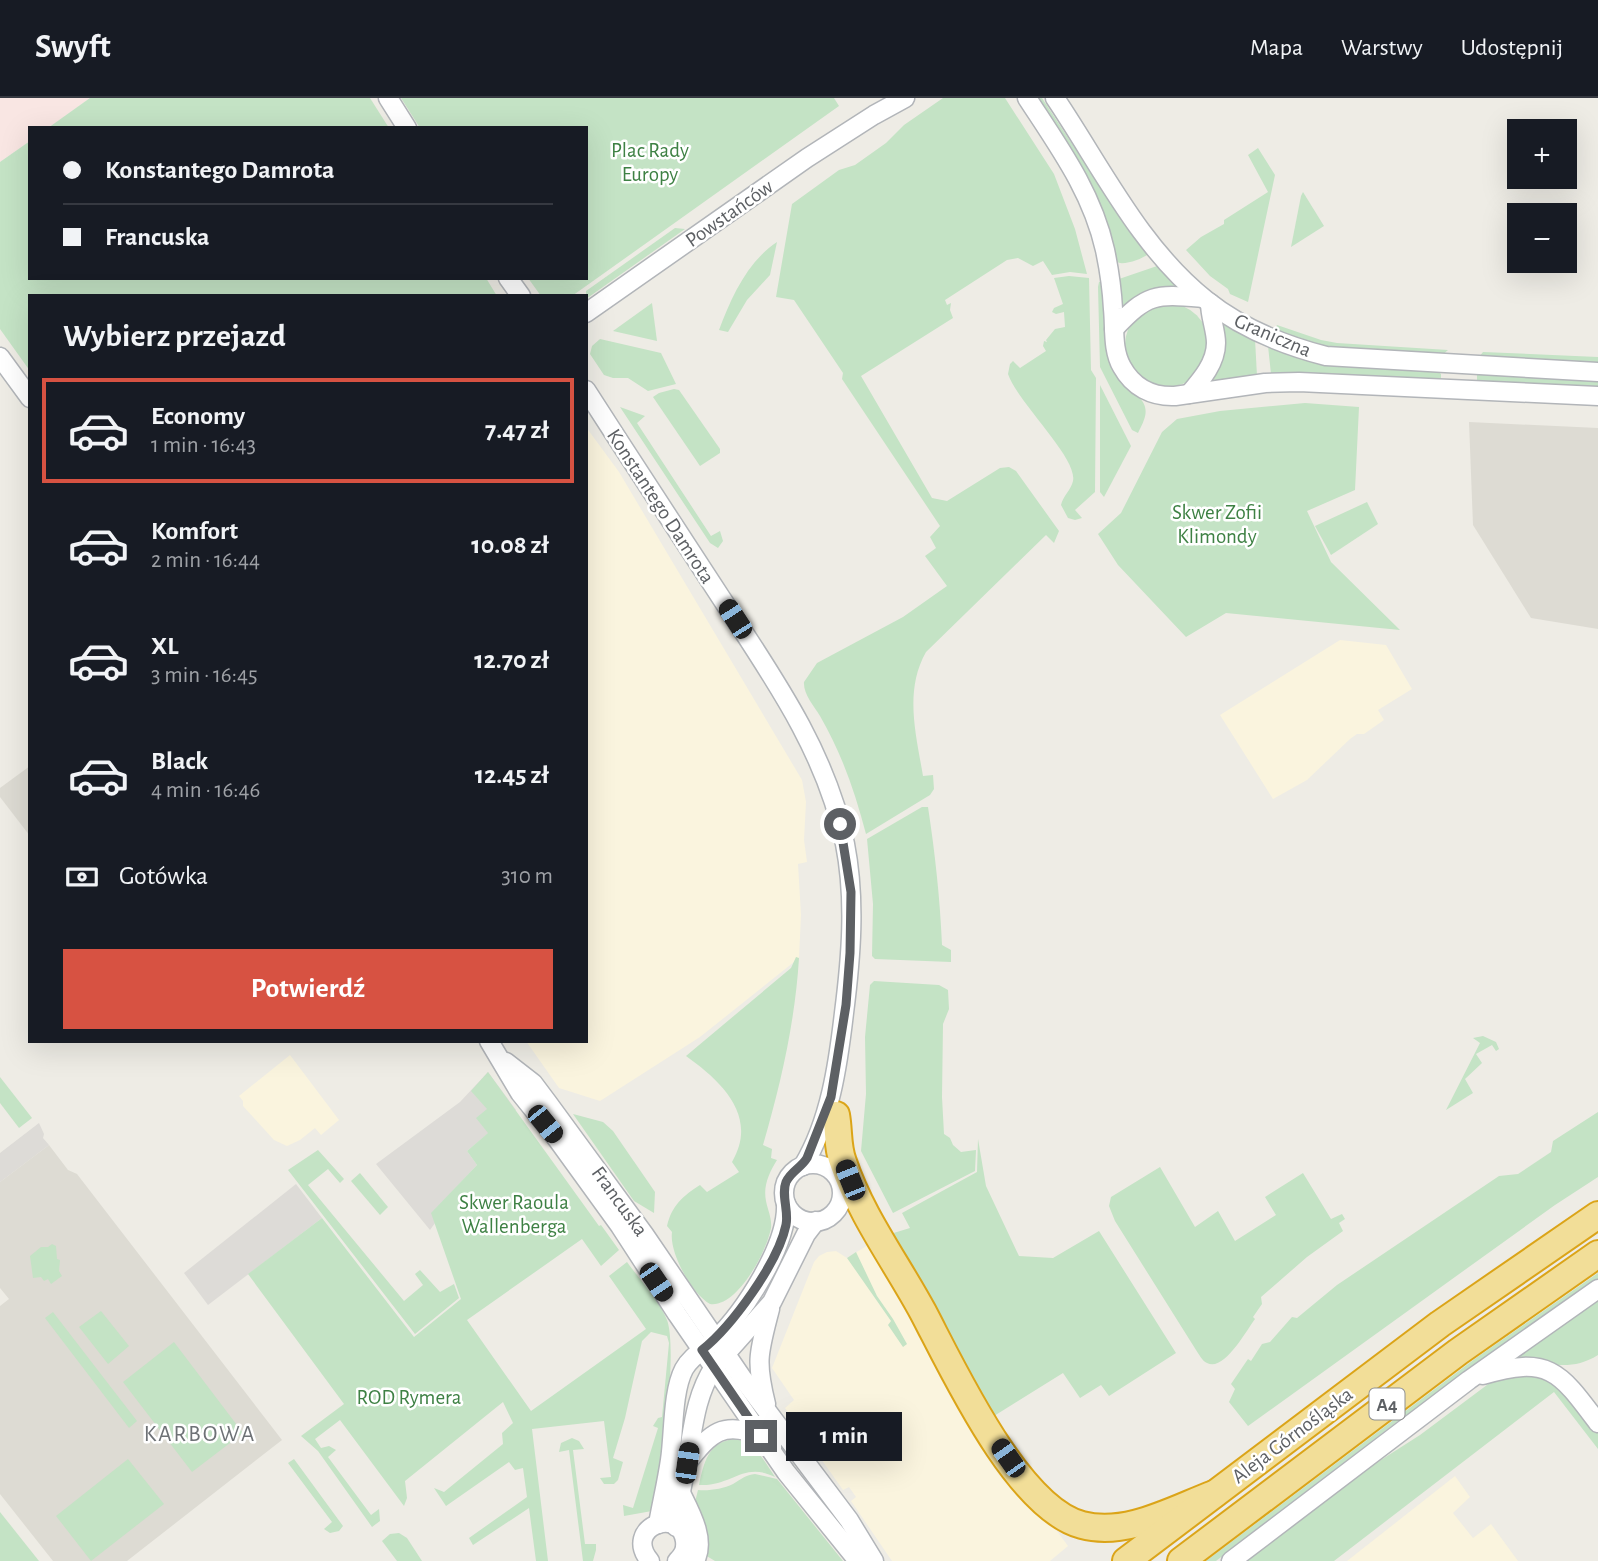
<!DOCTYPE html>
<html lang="pl">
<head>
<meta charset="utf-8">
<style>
  :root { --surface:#171b24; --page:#20242c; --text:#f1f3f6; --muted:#9ea1a6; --line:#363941; --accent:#d75242 }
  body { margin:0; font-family:"Alegreya Sans",sans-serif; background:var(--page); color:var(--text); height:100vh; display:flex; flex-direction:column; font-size:26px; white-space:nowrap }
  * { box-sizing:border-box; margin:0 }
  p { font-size:23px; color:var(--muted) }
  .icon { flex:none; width:38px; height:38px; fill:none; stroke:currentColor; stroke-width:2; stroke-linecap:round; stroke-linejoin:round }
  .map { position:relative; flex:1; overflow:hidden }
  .panel { position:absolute; left:28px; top:196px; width:560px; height:749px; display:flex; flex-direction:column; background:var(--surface); border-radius:0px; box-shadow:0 7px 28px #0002 }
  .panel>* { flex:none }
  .guide { position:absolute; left:28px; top:28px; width:560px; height:154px; border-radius:0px; box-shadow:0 7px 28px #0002; display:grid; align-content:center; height:154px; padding:0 35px; background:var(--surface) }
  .fabs { position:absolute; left:1507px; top:21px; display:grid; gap:14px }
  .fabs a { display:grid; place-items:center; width:70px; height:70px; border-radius:0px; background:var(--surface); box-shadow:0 7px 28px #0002; font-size:35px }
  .end { position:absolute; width:32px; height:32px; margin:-16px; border:9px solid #5d6064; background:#fff; box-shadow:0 0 0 4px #fff }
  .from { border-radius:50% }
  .bubble { position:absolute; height:49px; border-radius:0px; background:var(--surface); box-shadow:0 7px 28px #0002; font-size:23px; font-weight:700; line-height:49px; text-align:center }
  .car { position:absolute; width:21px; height:42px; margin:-21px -10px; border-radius:9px; box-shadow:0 0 5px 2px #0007; background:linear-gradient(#222 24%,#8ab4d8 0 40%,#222 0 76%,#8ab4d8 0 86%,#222 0) }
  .guide b { display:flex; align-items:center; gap:24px; height:66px; font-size:26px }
  .guide b+b { border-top:2px solid var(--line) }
  .guide i { width:18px; height:18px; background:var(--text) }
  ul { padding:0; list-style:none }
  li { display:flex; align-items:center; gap:21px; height:105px; margin:0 14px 10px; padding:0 21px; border:4px solid transparent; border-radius:0px }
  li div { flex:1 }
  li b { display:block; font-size:26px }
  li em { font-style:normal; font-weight:700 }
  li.active { border-color:var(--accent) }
  li>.icon { width:63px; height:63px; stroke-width:1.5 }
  h2 { padding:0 35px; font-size:32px; line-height:84px }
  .pay { display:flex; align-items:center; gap:18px; height:77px; padding:0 35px; font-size:26px }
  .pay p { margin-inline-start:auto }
  .primary-button { display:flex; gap:14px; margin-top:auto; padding:14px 35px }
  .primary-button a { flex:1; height:80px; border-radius:0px; background:var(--accent); color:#fff; font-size:28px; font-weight:700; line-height:80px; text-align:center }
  header { display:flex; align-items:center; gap:42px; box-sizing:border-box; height:98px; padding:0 35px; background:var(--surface); border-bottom:2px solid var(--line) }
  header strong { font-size:33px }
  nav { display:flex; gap:38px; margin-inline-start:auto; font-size:24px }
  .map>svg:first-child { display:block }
  .commercial { fill:#faf4de }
  .industrial { fill:#dddbd7 }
  .education { fill:#dddbd3 }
  .medical { fill:#f9e6e3 }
  .green { fill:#c4e3c5 }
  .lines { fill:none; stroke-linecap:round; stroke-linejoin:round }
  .tertiary-casing { stroke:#b2b5b9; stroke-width:21 }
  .motorway-casing { stroke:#dba418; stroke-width:30 }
  .tertiary { stroke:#fff; stroke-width:18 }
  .motorway { stroke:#f2de98; stroke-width:26 }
  .route { stroke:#5d6064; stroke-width:9 }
  .labels { text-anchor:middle; stroke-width:5; stroke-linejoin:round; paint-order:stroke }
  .shield { fill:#fff; stroke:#8e9092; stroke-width:2 }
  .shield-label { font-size:19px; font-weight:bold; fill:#5d6064 }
  .park-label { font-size:21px; fill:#3e8144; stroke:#fff }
  .street-label { font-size:21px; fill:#5d6064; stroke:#fff }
  .neighbourhood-label { font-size:23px; letter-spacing:2px; fill:#6e7276; stroke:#fff }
</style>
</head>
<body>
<header>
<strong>Swyft</strong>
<nav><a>Mapa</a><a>Warstwy</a><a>Udostępnij</a></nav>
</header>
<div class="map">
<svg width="1598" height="1463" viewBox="0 0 1598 1463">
  <rect width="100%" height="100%" fill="#eeece5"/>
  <!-- commercial -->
  <g class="commercial">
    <path d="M586 329 619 374 802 682 806 704 804 742 807 764 798 766 801 817 799 860 700 939 600 1003 559 990 526 943H586Z"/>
    <path d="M1340 542 1386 547 1412 591 1378 612 1384 622 1364 636H1357L1350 641 1307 682 1273 701 1220 617Z"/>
    <path d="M290 957 339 1022 321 1037 315 1030 300 1042 287 1048 274 1042 243 1008V1003L239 998Z"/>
    <path d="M873 1144 1048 1421 1068 1448 1050 1463H892L851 1403 856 1399 849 1389 843 1392 785 1310 794 1302 772 1270 814 1164 819 1158 827 1154 836 1153 847 1160Z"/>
    <path d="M1455 1378 1470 1399 1453 1415 1473 1440 1491 1426 1518 1463H1347Z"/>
  </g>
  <!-- industrial -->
  <g class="industrial">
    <path d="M488 974 516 1012 467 1053 477 1067 432 1115 435 1125 430 1132 376 1066 460 1004Z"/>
    <path d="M39 1025 44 1036 43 1040 49 1047 0 1084V1055Z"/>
    <path d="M296 1086 322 1120 208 1207 184 1175Z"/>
  </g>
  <!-- education -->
  <g class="education">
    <path d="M1469 324 1598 330V531L1531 520 1473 427Z"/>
    <path d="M30 668V738L0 699V690Z"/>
    <path d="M49 1047 68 1072 77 1076 282 1342 127 1463H53L0 1396V1208L9 1201 0 1190V1084Z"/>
  </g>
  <!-- medical -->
  <path class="medical" d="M0 0H90L48 30H30V43L0 64Z"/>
  <!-- green -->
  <g class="green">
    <path d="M90 0H370L389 30H48Z"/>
    <path d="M401 0H834L839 8 572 198H541L528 180H586V30H420Z"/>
    <path d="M943 0H1005L1054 76 1075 131 1087 176 1070 174 1052 177 1043 163 1033 168 1018 160 1007 162 945 202 947 207 951 205 950 212 953 220 861 278 932 400 947 403 1000 370 1009 369 1016 373 1059 433 1054 445 1046 437 926 554C904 593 916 636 923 678L933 677 934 691 930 697 866 736C855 694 842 656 820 618 814 608 803 596 804 584L817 565 903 519 947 488 925 458 936 450 930 439 940 428 842 281 843 275 794 202 776 199 792 106 839 72 855 67 886 45 904 27Z"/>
    <path d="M1036 0H1042L1106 98 1150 155C1142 161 1125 168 1115 164L1107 128 1086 77Z"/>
    <path d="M30 43V180H486L497 198H30V273L0 231V64Z"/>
    <path d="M1258 50 1275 77 1248 204 1230 196 1228 191 1210 178 1186 152 1201 139 1224 126V122L1268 94 1248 57Z"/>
    <path d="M1303 94 1324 128 1291 149 1301 98Z"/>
    <path d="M675 130 685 131 586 201V193Z"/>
    <path d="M777 144 770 177 747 202 728 234 719 232C731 200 747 164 777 144Z"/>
    <path d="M1160 167 1182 191 1122 212 1119 181Z"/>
    <path d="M1069 178 1089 180 1091 272 1096 280 1095 394 1075 412 1082 420 1075 422 1068 420 1061 407C1063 398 1071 392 1073 383 1078 360 1018 305 1008 276L1010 266 1013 263 1020 270 1046 253 1043 248 1044 243 1047 244 1046 242 1055 231 1065 229 1064 214 1056 216 1052 214 1054 210 1063 206 1054 180Z"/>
    <path d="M1103 183 1138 298C1151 311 1145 321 1138 335L1132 332 1100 269 1098 189 1099 184Z"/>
    <circle cx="1167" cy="247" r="42"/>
    <path d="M652 205 657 243 613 233Z"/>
    <path d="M1218 221 1255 241 1257 278 1209 286Z"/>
    <path d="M1277 227 1321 242 1337 245 1448 252 1441 258 1356 254 1318 248 1274 233Z"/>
    <path d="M600 241 661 255 676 286 648 293 628 280H613L604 277 590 256 592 248Z"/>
    <path d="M1268 248 1318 264 1351 269 1438 273 1441 276V280L1437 282 1271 276Z"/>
    <path d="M1483 254 1598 259V266L1479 259Z"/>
    <path d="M1477 276 1598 281V290L1477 284Z"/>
    <path d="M1100 287 1131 348 1104 399 1100 394Z"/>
    <path d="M674 291 679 292 720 351V355L700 368 653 299 659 295Z"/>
    <path d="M1305 305 1359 309 1355 392 1307 413 1331 464 1400 532 1226 515 1186 539 1118 467 1098 436 1121 415 1162 334 1177 321 1220 313Z"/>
    <path d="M620 309 645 318 637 325 711 438 720 433 723 443 718 450 710 445Z"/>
    <path d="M1367 404 1378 426 1331 457 1315 428Z"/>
    <path d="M922 709H928C935 755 940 800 942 847L951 852V864L875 861 872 858 873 806 867 741Z"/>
    <path d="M796 859 799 860C795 924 781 985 763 1047L772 1051 771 1060 777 1062C769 1075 763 1088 766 1103 768 1113 772 1120 771 1130 767 1153 737 1210 710 1206 692 1196 669 1155 672 1134L667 1128C672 1107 683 1098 700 1087L707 1094 739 1074 732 1064C759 1018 721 983 686 958L791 870Z"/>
    <path d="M874 883 939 887 948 892 949 911 943 926 942 999 944 1036 950 1040 953 1047 961 1054 976 1052 975 1073 893 1115 861 1053 866 996 865 939 870 887Z"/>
    <path d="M1483 938 1496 944 1499 951 1496 953 1492 947 1476 956 1482 965 1465 981 1473 995 1446 1012 1480 945 1473 940Z"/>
    <path d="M488 974 599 1128 601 1127 619 1152 601 1168 582 1141 467 1222 531 1313 646 1231 609 1178 627 1164C640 1182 659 1202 667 1222 678 1251 662 1380 652 1413L624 1418 623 1407 633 1410 658 1330 653 1328 658 1320 662 1319 669 1245 667 1238 651 1234 642 1243 625 1320 613 1360 623 1364 618 1382 614 1386H604L600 1380 611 1379 604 1323 532 1331 548 1463H536L529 1410 473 1447 469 1440 527 1399 523 1370 515 1372 509 1364 446 1408 434 1390 444 1394 503 1346 502 1335 513 1325 503 1304 405 1383 407 1400 404 1408 340 1322 315 1341 321 1350 329 1348 336 1352 328 1359 371 1417 379 1411 380 1423 372 1429 318 1353 301 1338 344 1306 248 1176 322 1120 414 1239 461 1201 431 1115 477 1067 467 1053 488 1035 476 1020 487 1011 471 993Z"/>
    <path d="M0 979 32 1020 19 1030 0 1005Z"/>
    <path d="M1598 1014V1079L1555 1107 1248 1328 1229 1304 1235 1291 1231 1286 1248 1261 1251 1263 1262 1246 1270 1244 1292 1219 1297 1220 1337 1187 1499 1078 1518 1076 1551 1054 1553 1043Z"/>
    <path d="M573 1016 603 1024 613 1033 655 1094 654 1115 634 1103Z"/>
    <path d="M978 1041 986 1088 1019 1158 1053 1160 1099 1133 1176 1255 1109 1298 1101 1287 1080 1300 1063 1275 994 1318 951 1254 887 1137 910 1130 902 1115 977 1074Z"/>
    <path d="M318 1052 344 1081 340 1085 328 1071 308 1087 404 1203 423 1187 415 1176 420 1172 440 1194 454 1186 459 1200 415 1236 288 1072Z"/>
    <path d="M1160 1069 1195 1129 1218 1113 1235 1143 1276 1117 1265 1099 1303 1075 1331 1121 1342 1116 1345 1121 1339 1125 1343 1133 1307 1159 1261 1199 1262 1206 1253 1219 1255 1221C1246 1233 1224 1274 1207 1265 1202 1263 1199 1256 1196 1252L1115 1123 1109 1108 1111 1099Z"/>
    <path d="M360 1075 388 1109 380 1117 351 1083Z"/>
    <path d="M52 1146 56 1148 57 1161 60 1162 59 1173 62 1178 51 1186 48 1181 44 1183 41 1179 33 1180 30 1158 41 1149H48Z"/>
    <path d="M856 1154 877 1198 893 1221 907 1246 903 1249 888 1227 891 1223 847 1160Z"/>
    <path d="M1598 1175V1181L1398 1323 1216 1463H1206L1476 1260Z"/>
    <path d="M1598 1200V1257C1568 1276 1545 1262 1513 1263V1260Z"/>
    <path d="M101 1213 129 1248 108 1266 79 1229Z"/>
    <path d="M53 1214 137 1323 129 1330 45 1220Z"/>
    <path d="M174 1244 243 1335 192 1374 123 1284Z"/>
    <path d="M1527 1274 1549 1280 1580 1308 1598 1334V1351L1554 1294 1334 1463H1246L1359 1376 1420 1337 1495 1281Z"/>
    <path d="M572 1340 579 1343 584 1351 573 1352 585 1446H596V1452L593 1463H583L569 1352 559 1354 561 1345Z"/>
    <path d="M733 1341C755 1343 764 1363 775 1379 743 1363 732 1389 699 1387 704 1364 708 1345 733 1341Z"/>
    <path d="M128 1361 164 1406 91 1463 56 1418Z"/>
    <path d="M294 1361 343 1428 339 1433 330 1435 324 1431 332 1424 288 1365Z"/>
    <path d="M755 1376 777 1381 843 1463H715L705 1457 692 1403 695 1404 698 1392C709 1393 723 1391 733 1386 741 1381 746 1377 755 1376Z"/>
    <path d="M0 1414 39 1463H0Z"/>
    <path d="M399 1435 407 1440 422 1463H397L382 1443 390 1436Z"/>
  </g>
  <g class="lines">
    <defs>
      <g id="tertiary">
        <path d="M388 0 407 30"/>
        <path d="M1027 0C1059 49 1092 94 1105 152 1109 171 1112 191 1113 211 1115 229 1112 252 1122 269 1133 289 1152 299 1175 298L1265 285 1299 284 1598 298"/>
        <path d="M1055 0C1101 68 1140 150 1206 202 1241 230 1283 247 1326 258L1598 274"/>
        <path d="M508 180 521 198"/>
        <path d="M586 215 807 60 874 17 905 0"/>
        <path d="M1114 231C1148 195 1155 196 1203 200"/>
        <path d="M0 259 30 300"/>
        <path d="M586 292C629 359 673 426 716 492 768 572 826 651 845 746 856 802 851 860 844 915 838 967 830 1023 803 1068"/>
        <path d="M1189 296C1201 282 1216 265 1216 245 1216 232 1210 219 1210 205"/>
        <path d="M489 943 520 995 557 1041 620 1128 677 1216 786 1374 858 1463"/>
        <path d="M506 964 533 985 548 1005 644 1136 743 1281 849 1422 874 1463"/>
        <circle cx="813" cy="1095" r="29"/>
        <path d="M1483 1277C1549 1257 1560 1274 1598 1325"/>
        <path d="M766 1306C755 1262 759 1254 770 1211"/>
        <path d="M687 1365C710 1335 723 1322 761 1338"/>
        <path d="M681 1395C691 1415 706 1442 695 1463"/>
        <path d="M658 1426C662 1404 667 1383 670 1362 674 1336 672 1294 684 1271 691 1258 704 1252 715 1242 744 1214 788 1147 786 1106"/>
        <path d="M676 1429C677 1408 682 1389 686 1369 693 1334 694 1300 714 1269L772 1204 806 1136 816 1123"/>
        <path d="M650 1463C622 1430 680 1407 685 1443 686 1452 683 1457 677 1463"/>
        <path d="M1231 1463 1469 1282 1598 1191"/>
      </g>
      <g id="motorway">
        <path d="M836 1017C839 1033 837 1049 843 1064 861 1118 896 1164 923 1214 953 1271 1017 1410 1082 1427 1126 1439 1174 1411 1214 1396"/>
        <path d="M1126 1463 1440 1226 1598 1117"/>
        <path d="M1181 1463 1458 1254 1598 1156"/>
      </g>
    </defs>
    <!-- tertiary casing -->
    <use href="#tertiary" class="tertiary-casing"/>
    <!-- motorway casing -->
    <use href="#motorway" class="motorway-casing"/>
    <!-- tertiary -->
    <use href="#tertiary" class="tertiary"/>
    <!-- motorway -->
    <use href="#motorway" class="motorway"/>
  </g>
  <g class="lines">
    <!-- route -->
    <path class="route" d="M761 1338 702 1252C732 1228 778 1165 786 1127 789 1113 781 1097 786 1084 791 1073 801 1070 807 1060L831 999 846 907 850 855 851 794 840 726"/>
  </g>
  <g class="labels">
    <!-- shield labels -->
    <rect class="shield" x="1369.5" y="1290.5" width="35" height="31" rx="5"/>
    <g class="shield-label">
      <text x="1387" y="1313">A4</text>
    </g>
    <!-- park labels -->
    <g class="park-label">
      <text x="650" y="59">Plac Rady<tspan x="650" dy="24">Europy</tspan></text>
      <text x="1217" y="421">Skwer Zofii<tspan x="1217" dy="24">Klimondy</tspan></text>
      <text x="514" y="1111">Skwer Raoula<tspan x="514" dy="24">Wallenberga</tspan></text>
      <text x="409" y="1306">ROD Rymera</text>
    </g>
    <!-- street labels -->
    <g class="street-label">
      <text transform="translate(729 115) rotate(-35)" y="7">Powstańców</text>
      <text transform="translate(1273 237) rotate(23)" y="7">Graniczna</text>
      <text transform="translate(661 408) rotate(57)" y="7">Konstantego Damrota</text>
      <text transform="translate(620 1103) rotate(54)" y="7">Francuska</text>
      <text transform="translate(1292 1337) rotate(-37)" y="7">Aleja Górnośląska</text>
    </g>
    <!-- neighbourhood labels -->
    <g class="neighbourhood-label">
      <text x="200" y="1343">KARBOWA</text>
    </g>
  </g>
</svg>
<div class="fabs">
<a>+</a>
<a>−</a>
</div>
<i class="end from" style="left:840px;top:726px"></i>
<i class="end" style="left:761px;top:1338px"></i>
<div class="bubble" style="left:786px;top:1314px;width:116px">1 min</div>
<i class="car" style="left:735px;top:521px;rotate:327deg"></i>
<i class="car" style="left:545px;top:1026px;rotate:141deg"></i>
<i class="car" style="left:850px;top:1082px;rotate:338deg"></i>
<i class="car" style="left:656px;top:1184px;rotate:146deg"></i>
<i class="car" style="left:1008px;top:1360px;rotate:325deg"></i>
<i class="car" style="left:687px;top:1365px;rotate:8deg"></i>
<div class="guide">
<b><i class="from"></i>Konstantego Damrota</b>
<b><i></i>Francuska</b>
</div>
<section class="panel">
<h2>Wybierz przejazd</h2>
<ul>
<li class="active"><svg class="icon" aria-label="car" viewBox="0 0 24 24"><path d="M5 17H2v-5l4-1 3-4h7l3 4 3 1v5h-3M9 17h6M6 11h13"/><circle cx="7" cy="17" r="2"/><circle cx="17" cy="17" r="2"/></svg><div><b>Economy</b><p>1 min · 16:43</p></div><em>7.47 zł</em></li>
<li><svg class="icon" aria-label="car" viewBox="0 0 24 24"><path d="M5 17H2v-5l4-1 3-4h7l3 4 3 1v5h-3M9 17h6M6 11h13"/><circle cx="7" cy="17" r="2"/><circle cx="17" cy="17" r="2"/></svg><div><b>Komfort</b><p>2 min · 16:44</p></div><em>10.08 zł</em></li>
<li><svg class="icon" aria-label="car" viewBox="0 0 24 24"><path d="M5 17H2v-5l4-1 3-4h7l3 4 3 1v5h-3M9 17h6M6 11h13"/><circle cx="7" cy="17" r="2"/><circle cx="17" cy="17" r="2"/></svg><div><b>XL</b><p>3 min · 16:45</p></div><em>12.70 zł</em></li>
<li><svg class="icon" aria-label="car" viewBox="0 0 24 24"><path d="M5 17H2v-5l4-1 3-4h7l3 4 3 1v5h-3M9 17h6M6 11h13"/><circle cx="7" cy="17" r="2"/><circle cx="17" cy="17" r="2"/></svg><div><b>Black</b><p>4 min · 16:46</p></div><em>12.45 zł</em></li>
</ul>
<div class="pay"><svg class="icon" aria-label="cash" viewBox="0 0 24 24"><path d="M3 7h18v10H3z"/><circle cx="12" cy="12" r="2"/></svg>Gotówka<p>310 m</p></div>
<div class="primary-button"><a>Potwierdź</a></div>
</section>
</div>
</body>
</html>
